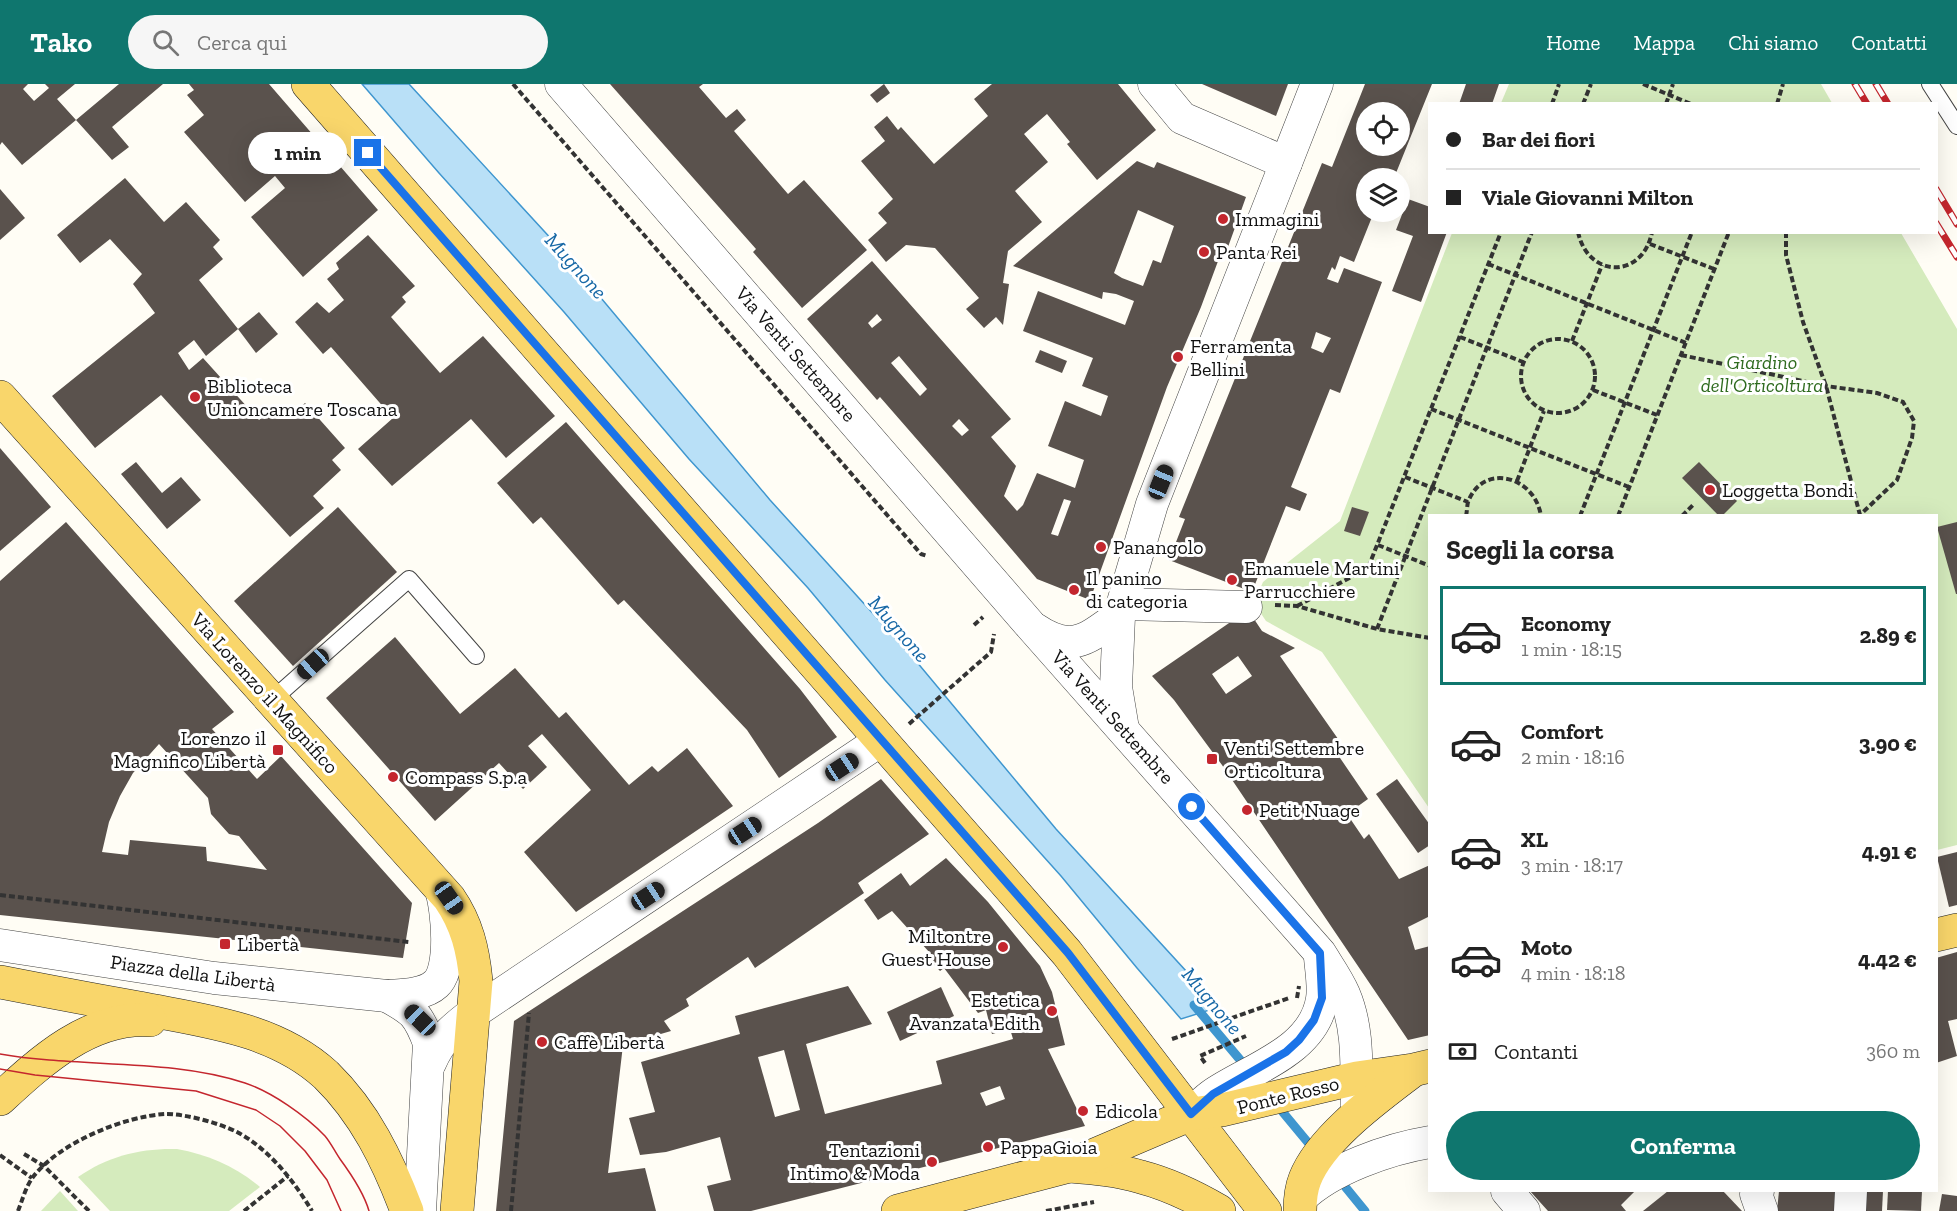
<!DOCTYPE html>
<html lang="it">
<head>
<meta charset="utf-8">
<style>
  :root { --surface:#fff; --page:#f6f6f6; --text:#222; --muted:#767676; --line:#e0e0e0; --accent:#0f766e }
  body { margin:0; font-family:"Zilla Slab",serif; background:var(--page); color:var(--text); height:100vh; display:flex; flex-direction:column; font-size:22px; white-space:nowrap }
  * { box-sizing:border-box; margin:0 }
  p { font-size:20px; color:var(--muted) }
  .icon { flex:none; width:33px; height:33px; fill:none; stroke:currentColor; stroke-width:2; stroke-linecap:round; stroke-linejoin:round }
  .map { position:relative; flex:1; overflow:hidden }
  .sheet { position:absolute; left:1428px; top:430px; width:510px; height:678px; display:flex; flex-direction:column; background:var(--surface); border-radius:0px; box-shadow:0 6px 24px #0002 }
  .sheet>* { flex:none }
  .top-card { position:absolute; left:1428px; top:18px; width:510px; height:132px; border-radius:0px; box-shadow:0 6px 24px #0002; display:grid; align-content:center; height:132px; padding:0 18px; background:var(--surface) }
  .fabs { position:absolute; left:1356px; top:18px; display:grid; gap:12px }
  .fabs a { display:grid; place-items:center; width:54px; height:54px; border-radius:50%; background:var(--surface); box-shadow:0 6px 24px #0002; font-size:30px }
  .end { position:absolute; width:27px; height:27px; margin:-14px; border:8px solid #1a73e8; background:#fff; box-shadow:0 0 0 3px #fff }
  .from { border-radius:50% }
  .bubble { position:absolute; height:42px; border-radius:21px; background:var(--surface); box-shadow:0 6px 24px #0002; font-size:20px; font-weight:800; line-height:42px; text-align:center }
  .car { position:absolute; width:18px; height:36px; margin:-18px -9px; border-radius:8px; box-shadow:0 0 4px 2px #0007; background:linear-gradient(#222 24%,#8ab4d8 0 40%,#222 0 76%,#8ab4d8 0 86%,#222 0) }
  .top-card b { display:flex; align-items:center; gap:21px; height:57px; font-size:22px }
  .top-card b+b { border-top:2px solid var(--line) }
  .top-card i { width:15px; height:15px; background:var(--text) }
  ul { padding:0; list-style:none }
  li { display:flex; align-items:center; gap:18px; height:99px; margin:0 12px 9px; padding:0 6px; border:3px solid transparent; border-radius:0px }
  li div { flex:1 }
  li b { display:block; font-size:22px }
  li em { font-style:normal; font-weight:800 }
  li.on { border-color:var(--accent) }
  li>.icon { width:54px; height:54px; stroke-width:1.5 }
  h2 { padding:0 18px; font-size:27px; line-height:72px }
  .pay { display:flex; align-items:center; gap:15px; height:66px; padding:0 18px; font-size:22px }
  .pay p { margin-inline-start:auto }
  .cta { display:flex; gap:12px; margin-top:auto; padding:12px 18px }
  .cta a { flex:1; height:69px; border-radius:36px; background:var(--accent); color:#fff; font-size:24px; font-weight:800; line-height:69px; text-align:center }
  header { display:flex; align-items:center; gap:36px; box-sizing:border-box; height:84px; padding:0 30px; background:var(--accent); color:#fff }
  header strong { font-size:28px }
  nav { display:flex; gap:33px; margin-inline-start:auto; font-size:21px }
  .search { width:420px; height:54px; background:var(--page); display:flex; align-items:center; gap:15px; box-sizing:border-box; padding:0 21px; border-radius:33px; color:var(--muted); font-size:22px }
  .map>svg:first-child { display:block }
  .green { fill:#d5ebbd }
  .water { fill:#b9e0f7; stroke:#3f96cf; stroke-width:1.5 }
  .lines { fill:none; stroke-linecap:round; stroke-linejoin:round }
  .stream { stroke:#3f96cf; stroke-width:9 }
  .building { fill:#5a524d; fill-rule:evenodd }
  .lane-casing { stroke:#444; stroke-width:18 }
  .street-casing { stroke:#444; stroke-width:33 }
  .primary-casing { stroke:#222; stroke-width:34 }
  .path { stroke:#333; stroke-width:4; stroke-dasharray:6 3; stroke-linecap:butt }
  .lane { stroke:#fff; stroke-width:16 }
  .street { stroke:#fff; stroke-width:32 }
  .primary { stroke:#f9d66b; stroke-width:33 }
  .tram { stroke:#c4262e; stroke-width:1.5 }
  .rail-casing { stroke:#c4262e; stroke-width:7 }
  .rail { stroke:#fff; stroke-width:4.5; stroke-dasharray:14; stroke-linecap:butt }
  .path-bridge { stroke:#333; stroke-width:4; stroke-dasharray:6 3; stroke-linecap:butt }
  .route { stroke:#1a73e8; stroke-width:8 }
  .poi-dot { fill:#c4262e; stroke:#fff; stroke-width:2 }
  .labels { text-anchor:middle; stroke-width:6; stroke-linejoin:round; paint-order:stroke }
  .poi-label { font-size:20px; fill:#111; stroke:#fff; text-anchor:start }
  .street-label { font-size:20px; fill:#111; stroke:#fff }
  .park-label { font-size:20px; font-style:italic; fill:#2f6b1f; stroke:#fff }
  .water-label { font-size:21px; font-style:italic; fill:#1768a6; stroke:#fff }
</style>
</head>
<body>
<header>
<strong>Tako</strong>
<div class="search"><svg class="icon" aria-label="search" viewBox="0 0 24 24"><circle cx="10" cy="10" r="6"/><path d="M15 15l6 6"/></svg>Cerca qui</div>
<nav><a>Home</a><a>Mappa</a><a>Chi siamo</a><a>Contatti</a></nav>
</header>
<div class="map">
<svg width="1957" height="1127" viewBox="0 0 1957 1127">
  <rect width="100%" height="100%" fill="#fffdf5"/>
  <!-- green -->
  <g class="green">
    <path d="M1509 0H1821L1832 19H1501Z"/>
    <path d="M1452 149H1901L1957 245V761L1937 766 1936 432H1430L1429 724 1322 568 1266 537 1254 519 1263 498 1340 437Z"/>
    <path d="M177 1065C209 1071 235 1082 260 1103L229 1127H110L78 1093C108 1072 141 1064 177 1065Z"/>
    <path d="M60 1107 78 1127H41Z"/>
  </g>
  <!-- water -->
  <path class="water" d="M362 0H409L555 159 770 416 916 577 1056 745 1219 923 1181 935 1137 884 1061 792 885 596 808 504 689 375 564 228 439 89Z"/>
  <g class="lines">
    <!-- stream -->
    <g class="stream">
      <path d="M1194 921 1247 984"/>
      <path d="M1276 1020 1315 1067"/>
      <path d="M1338 1094 1365 1127"/>
    </g>
  </g>
  <!-- building -->
  <g class="building">
    <path d="M0 0H28L23 5 34 17 49 4 45 0H75L57 15 76 36 22 81 2 58 0 61Z"/>
    <path d="M119 0H163L112 43 129 63 112 76 76 36Z"/>
    <path d="M189 0H269L378 126 303 193 251 133 285 104 275 92 245 118 184 48 204 31 187 11 194 6Z"/>
    <path d="M610 0H703L699 3 726 34 737 25 746 36 734 47 788 110 804 96 867 166 802 224 753 168 756 165Z"/>
    <path d="M884 0 890 9 877 19 870 11Z"/>
    <path d="M992 0H1118L1156 46 1097 96 1067 60 1070 58 1047 30 1024 50 1048 78 1015 107 1042 138 1008 167 1003 199 1009 200 1003 241 996 233 984 244 966 225 979 214 935 164 906 161 886 178 868 156 887 139 878 129 893 115 861 77 885 57 874 43 887 32 898 46 901 43 934 80 988 32 974 15Z"/>
    <path d="M1202 0H1288L1276 32Z"/>
    <path d="M1365 0H1432L1394 94H1366L1365 111H1366V128H1374L1354 178 1340 172 1335 186 1332 183 1327 195 1338 199 1344 184 1382 198 1340 309 1330 305 1291 403 1307 410 1300 427 1286 422 1252 508 1169 476 1185 435 1179 433 1322 79 1332 83ZM1366 28H1400V62H1366ZM1316 248 1331 254 1323 269 1311 264Z"/>
    <path d="M1466 0H1499L1492 20H1459Z"/>
    <path d="M1137 77 1154 84 1157 78 1246 113 1228 163 1224 161 1201 223 1167 303 1090 516 1037 495 948 391 880 313 877 316 807 235 872 177 1011 335 991 353 1016 382 1004 412 1017 427 1023 421 1037 389 1075 404 1084 376 1048 362 1065 317 1101 332 1108 312 1082 302 1093 274 1023 247 1038 207 1125 241 1134 217 1116 210 1103 208 1102 215 1013 182ZM1138 126 1174 142 1161 179 1153 176 1143 202 1122 194 1114 189ZM877 230 882 236 872 244 868 239ZM899 272 927 305 920 312 891 279ZM959 335 969 346 962 352 952 342ZM1064 415 1071 417 1058 452 1051 450Z"/>
    <path d="M125 94 164 138 186 118 220 156 213 163 223 175 199 196 238 245 206 272 194 256 178 269 189 286 203 274 259 336 277 322 288 334 305 319 345 364 332 376 341 386 313 412 324 424 290 453 161 311 95 364 52 312 155 229 133 200 142 190 110 155 80 179 57 151Z"/>
    <path d="M0 105 25 134 0 156Z"/>
    <path d="M1408 115 1430 123V148H1447L1421 218 1392 207 1413 152 1396 146Z"/>
    <path d="M368 151 415 202 402 213 406 218 391 233 440 289 483 252 555 332 506 374 471 335 392 402 358 365 393 334 331 263 323 270 295 238 317 218 329 229 344 216 327 195 339 185 336 179Z"/>
    <path d="M259 228 278 250 256 269 238 245Z"/>
    <path d="M1040 266 1067 277 1062 289 1035 278Z"/>
    <path d="M566 338 800 605 837 653 779 694 747 646 624 516 618 521 541 433 533 440 497 399Z"/>
    <path d="M0 364 51 423 0 467Z"/>
    <path d="M136 378 162 409 181 393 201 416 167 445 121 390Z"/>
    <path d="M1699 378 1737 417 1722 432H1719L1682 394Z"/>
    <path d="M338 423 397 488 293 582 234 517Z"/>
    <path d="M1352 423 1369 428 1360 452 1344 447Z"/>
    <path d="M66 438 234 628 212 645 257 695 281 672 412 819 403 874 0 831V497ZM159 660 208 714 211 730 229 750 239 752 267 786 207 777 206 763 130 756 128 771 102 768 109 738 120 712 133 689Z"/>
    <path d="M1957 438V510H1956L1937 443Z"/>
    <path d="M1248 526 1262 547 1295 564 1280 572 1343 662 1336 668 1368 715 1347 730 1364 755 1369 750 1399 795 1430 781V832L1408 843 1415 866 1430 862V951L1408 956 1222 681 1174 616 1152 592ZM1238 572 1252 592 1226 610 1212 590Z"/>
    <path d="M395 553 460 630 515 584 559 634 566 628 629 701 652 682 658 688 687 664 733 722 576 828 524 768 591 706 542 650 528 662 547 683 523 705 499 679 435 737 326 614Z"/>
    <path d="M881 695 929 750 858 799 864 809 755 884 748 873 686 915 689 922 664 937 671 947 623 961 608 1089 645 1084 656 1127H496L514 937 818 739Z"/>
    <path d="M1397 695 1430 741V761L1418 769 1376 710Z"/>
    <path d="M1957 768V821L1949 823 1937 773Z"/>
    <path d="M946 774 988 818 1040 882 1052 908 1065 961 1048 965 1085 1042 751 1127H714L707 1102 731 1096 720 1053 666 1068 640 1071 629 1034 655 1028 641 978 740 950 735 932 848 902 872 940 806 960 825 1030 942 1000 936 977 1013 955 1010 945 992 950 986 926 978 929 944 884 940 887 926 872 930 869 892 827 878 836 864 816 901 789 910 802ZM784 966 800 1026 775 1033 758 973ZM1000 1002 1005 1015 986 1022 980 1009Z"/>
    <path d="M1957 868V935L1948 937 1957 972 1936 979V874Z"/>
    <path d="M941 903 954 932 900 957 887 928Z"/>
    <path d="M1530 1107H1635L1621 1121 1626 1127H1548Z"/>
    <path d="M1668 1107H1723L1742 1127H1643Z"/>
    <path d="M1779 1107H1845V1127H1777Z"/>
    <path d="M1862 1107H1883L1882 1127H1860Z"/>
    <path d="M1888 1107H1922L1921 1127 1887 1126Z"/>
    <path d="M1942 1110 1957 1112V1127H1939Z"/>
  </g>
  <g class="lines">
    <defs>
      <g id="lane">
        <path d="M1930 0 1957 42"/>
        <path d="M272 616 409 495 476 572"/>
      </g>
      <g id="street">
        <path d="M561 0 1031 542 1320 869C1328 882 1338 896 1344 910 1359 945 1356 983 1357 1021"/>
        <path d="M1154 0 1182 34 1286 79"/>
        <path d="M1123 520 1246 523"/>
        <path d="M1035 545C1072 570 1087 555 1119 532"/>
        <path d="M1123 645 1116 603 1119 532 1152 420 1317 0"/>
        <path d="M0 861 214 894 387 912C403 911 424 911 436 900 453 885 447 825 441 806"/>
        <path d="M387 912C414 927 418 930 429 959L420 1127"/>
        <path d="M430 979C441 954 452 945 473 929L881 656"/>
        <path d="M1191 1030C1198 1023 1204 1017 1212 1011 1249 985 1314 968 1322 915 1324 902 1321 886 1320 873"/>
        <path d="M1507 1107 1524 1127"/>
        <path d="M1758 1107 1756 1110 1762 1127"/>
        <path d="M1301 1114C1331 1085 1388 1065 1430 1058"/>
        <path d="M1850 1127 1851 1107"/>
      </g>
      <g id="primary">
        <path d="M308 0 1067 869 1265 1127"/>
        <path d="M0 313 449 814C467 840 473 866 476 897L457 1127"/>
        <path d="M1936 851 1957 846"/>
        <path d="M0 898C46 907 93 916 139 924 204 937 275 944 326 991 365 1029 388 1077 407 1127"/>
        <path d="M0 1015C41 977 90 932 150 936"/>
        <path d="M1070 1082C1094 1084 1118 1086 1141 1093 1168 1100 1195 1113 1219 1127"/>
        <path d="M898 1127 1069 1082 1191 1030 1222 1026 1357 994 1413 986 1430 982"/>
        <path d="M1300 1127C1300 1116 1301 1105 1305 1095 1321 1054 1377 1014 1411 988"/>
      </g>
    </defs>
    <!-- lane casing -->
    <use href="#lane" class="lane-casing"/>
    <!-- street casing -->
    <use href="#street" class="street-casing"/>
    <!-- primary casing -->
    <use href="#primary" class="primary-casing"/>
    <!-- path -->
    <g class="path">
      <path d="M513 0 921 470 927 472"/>
      <path d="M1643 0 1691 20"/>
      <path d="M1552 20 1559 0"/>
      <path d="M1583 20 1591 0"/>
      <path d="M1666 20 1673 0"/>
      <path d="M1777 20 1783 0"/>
      <path d="M1578 148C1588 195 1643 195 1652 148"/>
      <path d="M1786 148V171L1803 238 1826 302 1860 431"/>
      <path d="M1650 160 1714 185"/>
      <path d="M1488 180 1686 259"/>
      <path d="M1460 253 1523 278"/>
      <circle cx="1558" cy="292" r="37"/>
      <path d="M1572 257 1602 181"/>
      <path d="M1681 271 1826 302 1877 309 1903 318 1914 337 1912 354 1897 396 1861 430V432"/>
      <path d="M1593 306 1657 331"/>
      <path d="M1431 325 1629 403"/>
      <path d="M1405 393 1468 418"/>
      <path d="M1517 397 1544 327"/>
      <path d="M1466 432C1467 428 1467 422 1468 418 1483 378 1535 392 1541 432"/>
      <path d="M1580 432 1692 148"/>
      <path d="M1618 432 1729 148"/>
      <path d="M1682 432 1694 420"/>
      <path d="M1378 461 1430 482"/>
      <path d="M1275 521 1297 522 1377 545 1430 554"/>
      <path d="M1297 522 1368 484 1501 148"/>
      <path d="M974 541 983 533"/>
      <path d="M1377 545 1532 148"/>
      <path d="M909 640 991 568 994 550"/>
      <path d="M0 811 409 858"/>
      <path d="M1172 955 1289 914"/>
      <path d="M1205 979 1200 972 1246 952"/>
      <path d="M24 1070 44 1082 89 1127"/>
      <path d="M0 1071 32 1094"/>
      <path d="M18 1127C22 1117 26 1102 33 1093 59 1059 124 1032 166 1030 186 1030 219 1039 237 1048 269 1065 294 1097 312 1127"/>
      <path d="M244 1127 288 1092"/>
      <path d="M511 1127 529 929"/>
      <path d="M1046 1127 1094 1118"/>
    </g>
    <!-- lane -->
    <use href="#lane" class="lane"/>
    <!-- street -->
    <use href="#street" class="street"/>
    <!-- primary -->
    <use href="#primary" class="primary"/>
    <!-- tram -->
    <g class="tram">
      <path d="M0 970C78 984 170 974 245 999 272 1008 306 1032 325 1052 331 1059 335 1068 340 1075 351 1090 364 1109 369 1127"/>
      <path d="M0 985 35 991 196 1007 256 1026 280 1042 305 1067 327 1096 341 1127"/>
    </g>
    <defs>
      <g id="rail">
        <path d="M1855 0 1867 20"/>
        <path d="M1876 0 1888 20"/>
        <path d="M1936 105 1957 140"/>
        <path d="M1936 139 1957 173"/>
      </g>
    </defs>
    <!-- rail casing -->
    <use href="#rail" class="rail-casing"/>
    <!-- rail -->
    <use href="#rail" class="rail"/>
    <!-- path-bridge -->
    <path class="path-bridge" d="M1297 914 1299 902"/>
  </g>
  <g class="lines">
    <!-- route -->
    <path class="route" d="M368 69 1068 869 1191 1030 1213 1010 1286 968 1299 956 1314 936 1322 914 1320 869 1192 723"/>
  </g>
  <!-- markers -->
  <g class="poi-dot">
    <circle cx="1223" cy="135" r="6"/>
    <circle cx="1204" cy="168" r="6"/>
    <circle cx="1178" cy="273" r="6"/>
    <circle cx="195" cy="313" r="6"/>
    <circle cx="1710" cy="406" r="6"/>
    <circle cx="1101" cy="463" r="6"/>
    <circle cx="1232" cy="496" r="6"/>
    <circle cx="1074" cy="506" r="6"/>
    <rect x="272" y="660" width="12" height="12" rx="3"/>
    <rect x="1206" y="669" width="12" height="12" rx="3"/>
    <circle cx="393" cy="693" r="6"/>
    <circle cx="1247" cy="726" r="6"/>
    <rect x="219" y="854" width="12" height="12" rx="3"/>
    <circle cx="1003" cy="863" r="6"/>
    <circle cx="1052" cy="927" r="6"/>
    <circle cx="542" cy="958" r="6"/>
    <circle cx="1083" cy="1027" r="6"/>
    <circle cx="988" cy="1063" r="6"/>
    <circle cx="932" cy="1078" r="6"/>
  </g>
  <g class="labels">
    <!-- poi labels -->
    <g class="poi-label">
      <text x="1235" y="142">Immagini</text>
      <text x="1216" y="175">Panta Rei</text>
      <text x="1190" y="269">Ferramenta<tspan x="1190" dy="23">Bellini</tspan></text>
      <text x="207" y="309">Biblioteca<tspan x="207" dy="23">Unioncamere Toscana</tspan></text>
      <text x="1722" y="413">Loggetta Bondi</text>
      <text x="1113" y="470">Panangolo</text>
      <text x="1244" y="491">Emanuele Martini<tspan x="1244" dy="23">Parrucchiere</tspan></text>
      <text x="1086" y="501">Il panino<tspan x="1086" dy="23">di categoria</tspan></text>
      <text x="266" y="661" text-anchor="end">Lorenzo il<tspan x="266" dy="23">Magnifico Libertà</tspan></text>
      <text x="1224" y="671">Venti Settembre<tspan x="1224" dy="23">Orticoltura</tspan></text>
      <text x="405" y="700">Compass S.p.a</text>
      <text x="1259" y="733">Petit Nuage</text>
      <text x="991" y="859" text-anchor="end">Miltontre<tspan x="991" dy="23">Guest House</tspan></text>
      <text x="237" y="867">Libertà</text>
      <text x="1040" y="923" text-anchor="end">Estetica<tspan x="1040" dy="23">Avanzata Edith</tspan></text>
      <text x="554" y="965">Caffè Libertà</text>
      <text x="1095" y="1034">Edicola</text>
      <text x="1000" y="1070">PappaGioia</text>
      <text x="920" y="1073" text-anchor="end">Tentazioni<tspan x="920" dy="23">Intimo &amp; Moda</tspan></text>
    </g>
    <!-- street labels -->
    <g class="street-label">
      <text transform="translate(796 270) rotate(49)" y="7">Via Venti Settembre</text>
      <text transform="translate(265 609) rotate(48)" y="7">Via Lorenzo il Magnifico</text>
      <text transform="translate(1113 633) rotate(48)" y="7">Via Venti Settembre</text>
      <text transform="translate(193 889) rotate(8)" y="7">Piazza della Libertà</text>
      <text transform="translate(1288 1011) rotate(-14)" y="7">Ponte Rosso</text>
    </g>
    <!-- park labels -->
    <g class="park-label">
      <text x="1762" y="285">Giardino<tspan x="1762" dy="23">dell'Orticoltura</tspan></text>
    </g>
    <!-- water labels -->
    <g class="water-label">
      <text transform="translate(576 182) rotate(48)" y="7">Mugnone</text>
      <text transform="translate(899 545) rotate(49)" y="7">Mugnone</text>
      <text transform="translate(1212 917) rotate(50)" y="7">Mugnone</text>
    </g>
  </g>
</svg>
<div class="fabs">
<a><svg class="icon" aria-label="locate" viewBox="0 0 24 24"><circle cx="12" cy="12" r="6"/><path d="M12 2v4M12 18v4M2 12h4M18 12h4"/></svg></a>
<a><svg class="icon" aria-label="layers" viewBox="0 0 24 24"><path d="M12 4l9 5-9 5-9-5zM3 14l9 5 9-5"/></svg></a>
</div>
<i class="end from" style="left:1192px;top:723px"></i>
<i class="end" style="left:368px;top:69px"></i>
<div class="bubble" style="left:248px;top:48px;width:99px">1 min</div>
<i class="car" style="left:1161px;top:398px;rotate:22deg"></i>
<i class="car" style="left:313px;top:580px;rotate:228deg"></i>
<i class="car" style="left:842px;top:683px;rotate:57deg"></i>
<i class="car" style="left:745px;top:747px;rotate:57deg"></i>
<i class="car" style="left:648px;top:812px;rotate:57deg"></i>
<i class="car" style="left:449px;top:814px;rotate:145deg"></i>
<i class="car" style="left:420px;top:936px;rotate:314deg"></i>
<div class="top-card">
<b><i class="from"></i>Bar dei fiori</b>
<b><i></i>Viale Giovanni Milton</b>
</div>
<section class="sheet">
<h2>Scegli la corsa</h2>
<ul>
<li class="on"><svg class="icon" aria-label="car" viewBox="0 0 24 24"><path d="M5 17H2v-5l4-1 3-4h7l3 4 3 1v5h-3M9 17h6M6 11h13"/><circle cx="7" cy="17" r="2"/><circle cx="17" cy="17" r="2"/></svg><div><b>Economy</b><p>1 min · 18:15</p></div><em>2.89 €</em></li>
<li><svg class="icon" aria-label="car" viewBox="0 0 24 24"><path d="M5 17H2v-5l4-1 3-4h7l3 4 3 1v5h-3M9 17h6M6 11h13"/><circle cx="7" cy="17" r="2"/><circle cx="17" cy="17" r="2"/></svg><div><b>Comfort</b><p>2 min · 18:16</p></div><em>3.90 €</em></li>
<li><svg class="icon" aria-label="car" viewBox="0 0 24 24"><path d="M5 17H2v-5l4-1 3-4h7l3 4 3 1v5h-3M9 17h6M6 11h13"/><circle cx="7" cy="17" r="2"/><circle cx="17" cy="17" r="2"/></svg><div><b>XL</b><p>3 min · 18:17</p></div><em>4.91 €</em></li>
<li><svg class="icon" aria-label="car" viewBox="0 0 24 24"><path d="M5 17H2v-5l4-1 3-4h7l3 4 3 1v5h-3M9 17h6M6 11h13"/><circle cx="7" cy="17" r="2"/><circle cx="17" cy="17" r="2"/></svg><div><b>Moto</b><p>4 min · 18:18</p></div><em>4.42 €</em></li>
</ul>
<div class="pay"><svg class="icon" aria-label="cash" viewBox="0 0 24 24"><path d="M3 7h18v10H3z"/><circle cx="12" cy="12" r="2"/></svg>Contanti<p>360 m</p></div>
<div class="cta"><a>Conferma</a></div>
</section>
</div>
</body>
</html>
